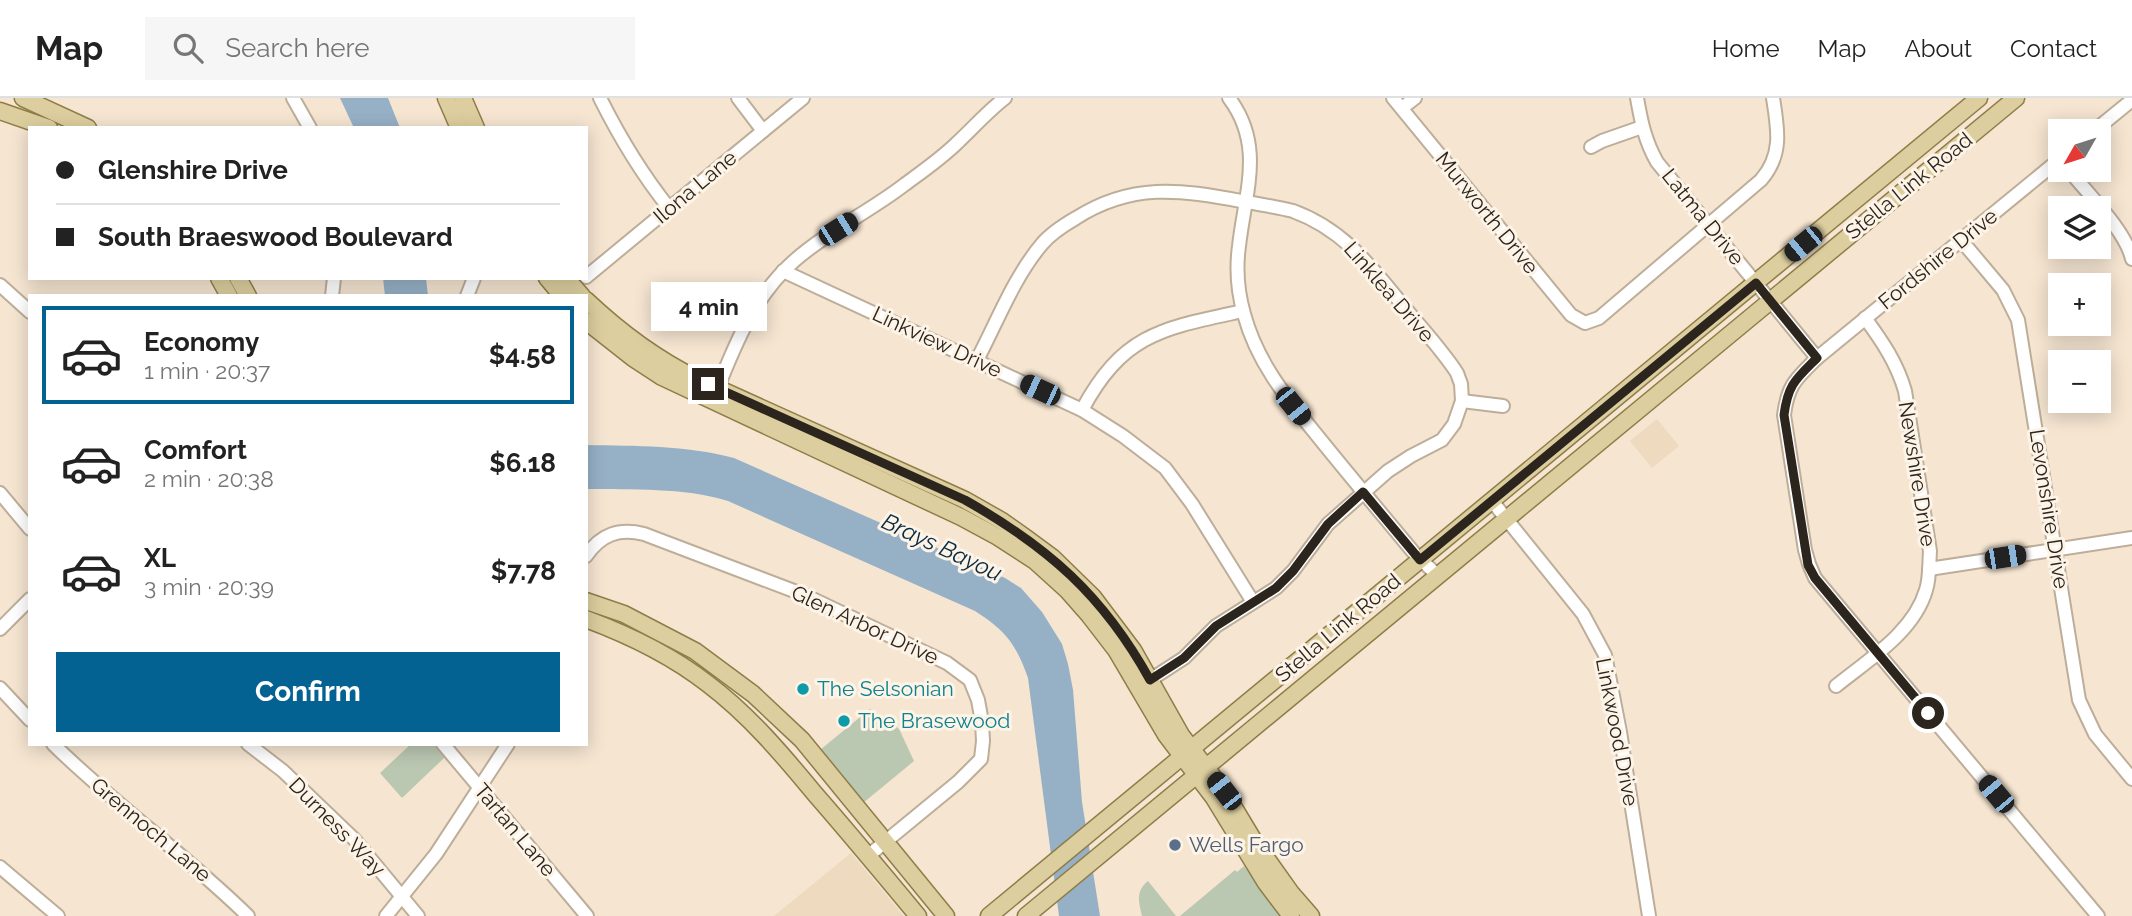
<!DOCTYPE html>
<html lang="en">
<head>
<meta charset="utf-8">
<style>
  :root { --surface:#fff; --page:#f6f6f6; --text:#222; --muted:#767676; --line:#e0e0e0; --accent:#046292 }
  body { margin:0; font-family:Raleway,sans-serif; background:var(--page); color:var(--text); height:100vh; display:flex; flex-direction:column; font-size:26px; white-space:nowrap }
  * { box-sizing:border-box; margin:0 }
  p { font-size:23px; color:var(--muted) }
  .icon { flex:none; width:38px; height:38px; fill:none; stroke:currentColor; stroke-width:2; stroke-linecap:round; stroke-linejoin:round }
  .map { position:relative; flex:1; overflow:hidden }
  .panel { position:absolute; left:28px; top:196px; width:560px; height:452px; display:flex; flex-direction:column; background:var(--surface); border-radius:0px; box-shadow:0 4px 18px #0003 }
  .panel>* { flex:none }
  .banner { position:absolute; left:28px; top:28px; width:560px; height:154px; border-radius:0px; box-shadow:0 4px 18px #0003; display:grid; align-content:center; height:154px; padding:0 28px; background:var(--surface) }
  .needle { width:46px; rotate:231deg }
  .tools { position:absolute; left:2048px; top:21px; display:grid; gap:14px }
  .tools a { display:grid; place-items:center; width:63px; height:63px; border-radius:0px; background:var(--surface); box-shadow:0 4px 18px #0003; font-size:35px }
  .end { position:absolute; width:32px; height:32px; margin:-16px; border:9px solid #2b251e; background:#fff; box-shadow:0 0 0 4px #fff }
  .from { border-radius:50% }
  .bubble { position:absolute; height:49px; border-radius:0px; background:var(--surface); box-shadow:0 4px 18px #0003; font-size:23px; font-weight:700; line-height:49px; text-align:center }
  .car { position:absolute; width:21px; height:42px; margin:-21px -10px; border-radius:9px; box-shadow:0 0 5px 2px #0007; background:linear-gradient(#222 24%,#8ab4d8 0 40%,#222 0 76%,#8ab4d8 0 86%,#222 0) }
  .banner b { display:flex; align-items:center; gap:24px; height:66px; font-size:26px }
  .banner b+b { border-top:2px solid var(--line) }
  .banner i { width:18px; height:18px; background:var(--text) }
  ul { padding:12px 0 0; list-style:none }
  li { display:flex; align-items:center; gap:21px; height:98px; margin:0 14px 10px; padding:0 14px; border:4px solid transparent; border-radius:0px }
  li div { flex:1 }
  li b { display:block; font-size:26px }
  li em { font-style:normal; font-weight:700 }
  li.on { border-color:var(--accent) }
  li>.icon { width:63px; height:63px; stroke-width:1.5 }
  .primary-button { display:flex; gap:14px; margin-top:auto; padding:14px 28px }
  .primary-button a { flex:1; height:80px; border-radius:0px; background:var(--accent); color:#fff; font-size:28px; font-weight:700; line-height:80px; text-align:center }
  header { display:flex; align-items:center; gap:42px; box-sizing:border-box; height:98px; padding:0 35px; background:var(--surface); border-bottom:2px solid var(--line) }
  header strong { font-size:33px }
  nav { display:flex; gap:38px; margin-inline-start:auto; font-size:24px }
  .search { width:490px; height:63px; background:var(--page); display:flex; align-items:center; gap:18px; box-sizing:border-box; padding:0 24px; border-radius:0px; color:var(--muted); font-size:26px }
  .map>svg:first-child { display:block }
  .built { fill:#eedabf }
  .green { fill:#bac7b1 }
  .water { fill:#96b0c6 }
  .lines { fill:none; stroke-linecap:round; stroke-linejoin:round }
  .minor-casing { stroke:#bdae9a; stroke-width:16 }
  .major-casing { stroke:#8f7d48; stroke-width:19 }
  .minor { stroke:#fff; stroke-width:12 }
  .major { stroke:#dcce9e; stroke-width:16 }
  .route { stroke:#2b251e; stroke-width:9 }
  .culture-dot { fill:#0f9aa8; stroke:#fdf4e7; stroke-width:2.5 }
  .service-dot { fill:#5c6f8a; stroke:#fdf4e7; stroke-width:2.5 }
  .labels { text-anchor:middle; stroke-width:6; stroke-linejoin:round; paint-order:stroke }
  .street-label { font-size:21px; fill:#2b251e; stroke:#fdf4e7 }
  .culture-label { font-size:21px; fill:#0d838f; stroke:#fdf4e7; text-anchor:start }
  .service-label { font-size:21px; fill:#4e5e75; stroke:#fdf4e7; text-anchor:start }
  .water-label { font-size:23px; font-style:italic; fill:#092b43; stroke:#fdf4e7 }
</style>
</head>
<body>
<header>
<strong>Map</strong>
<div class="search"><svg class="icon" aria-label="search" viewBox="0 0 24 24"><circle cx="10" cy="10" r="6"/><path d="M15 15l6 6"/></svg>Search here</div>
<nav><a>Home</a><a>Map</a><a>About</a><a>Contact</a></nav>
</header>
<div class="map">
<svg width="2132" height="818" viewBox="0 0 2132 818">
  <rect width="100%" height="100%" fill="#f5e5d1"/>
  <!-- built -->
  <g class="built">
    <path d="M1657 321 1679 348 1652 370 1630 343Z"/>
    <path d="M851 755 904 818H774Z"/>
  </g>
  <!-- green -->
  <g class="green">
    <path d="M870 611 899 631 914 663 863 705 820 652Z"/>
    <path d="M411 646H433L445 659 402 700 380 675Z"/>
    <path d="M1244 768 1280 818H1180L1235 772 1237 774Z"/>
    <path d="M1148 783 1176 818H1142C1139 803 1135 794 1148 783Z"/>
  </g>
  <!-- water -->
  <g class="water">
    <path d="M340 0H388L400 30H354Z"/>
    <path d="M383 180H426L428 198H385Z"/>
    <path d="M586 347C636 348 685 347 734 360L1005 480 1021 490 1042 514 1062 546 1068 566 1073 592 1082 704 1100 818H1059L1028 580C1016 546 1006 533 975 513L728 403C682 389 634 392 586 391Z"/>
  </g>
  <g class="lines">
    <defs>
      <g id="minor">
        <path d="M293 0 310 30"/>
        <path d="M600 0C620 40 641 75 669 110"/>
        <path d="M738 0 763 33"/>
        <path d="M1229 0C1265 48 1245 94 1239 148 1236 170 1238 195 1244 216 1258 268 1291 305 1324 346 1354 383 1385 420 1415 456L1437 477"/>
        <path d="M1393 0 1571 217 1585 225 1599 220 1761 82C1783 57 1778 31 1773 0"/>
        <path d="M1637 0C1641 23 1645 43 1657 64L1817 260"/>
        <path d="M1402 10 1415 0"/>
        <path d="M2094 33 2132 2"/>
        <path d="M1591 49 1602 43 1642 29"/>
        <path d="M2060 61 1817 260C1796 281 1788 286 1784 317L1805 452 1809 466 1815 480 2098 818"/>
        <path d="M2069 72C2087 95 2126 133 2132 161"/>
        <path d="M1961 142 2003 192 2018 222 2079 602 2095 636 2132 681"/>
        <path d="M783 173 1082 312 1123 338 1165 370 1192 406 1253 504"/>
        <path d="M586 179 803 0"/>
        <path d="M0 187 30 214"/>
        <path d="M332 198 334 180"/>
        <path d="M467 198 474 180"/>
        <path d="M977 262C997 224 1014 179 1042 146 1051 135 1064 127 1076 120 1131 85 1180 91 1241 103 1258 106 1276 109 1293 113 1345 132 1372 170 1406 211 1423 232 1442 252 1457 275L1461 286 1462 303 1454 326 1442 342 1411 358 1388 373 1328 426 1293 473 1276 490 1216 528 1184 560 1150 582"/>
        <path d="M714 299C734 249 753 199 794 163 828 133 869 114 904 87 923 73 942 60 958 44 974 29 988 13 1005 0"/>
        <path d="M1462 303 1503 308"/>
        <path d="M1082 312C1123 235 1164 230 1243 213"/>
        <path d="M0 395 30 431"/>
        <path d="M1492 403 1583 516 1605 557 1620 634 1649 818"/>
        <path d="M586 458C601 436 619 430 644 436L802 496 947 565 970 582 978 602 982 624 983 643 981 661 958 684 868 758"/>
        <path d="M1929 471 2132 440"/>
        <path d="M0 531 30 501"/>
        <path d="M1836 588C1868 562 1914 534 1926 492 1930 480 1929 466 1930 453L1905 293C1897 265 1882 243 1865 220"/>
        <path d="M0 590 30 622"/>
        <path d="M53 646C115 707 186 757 248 818"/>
        <path d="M248 646 283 673 354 741 418 818"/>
        <path d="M443 646 587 818"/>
        <path d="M0 769 58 818"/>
        <path d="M386 818 436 756 508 646"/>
      </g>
      <g id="major">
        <path d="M23 0 88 30"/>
        <path d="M446 0 459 30"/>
        <path d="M463 0 476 30"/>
        <path d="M0 13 49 30"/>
        <path d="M219 180 229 198"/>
        <path d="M238 180 248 198"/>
        <path d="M547 180 562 198"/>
        <path d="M566 180 582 198"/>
        <path d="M586 202C620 234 656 261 697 281L965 402 1002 423 1026 440 1053 460 1093 499 1133 552 1181 637 1224 693 1254 743 1291 795 1311 818"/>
        <path d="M586 223 633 260 662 279 961 419 998 439 1035 463 1067 492 1089 517 1116 552 1166 637 1214 700 1266 785 1291 818"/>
        <path d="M586 503 624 516 695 553 753 596 802 642 946 818"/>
        <path d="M586 521C629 537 671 557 708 586 749 617 782 656 815 696 850 736 884 777 918 818"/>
        <path d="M989 818 1979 0"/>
        <path d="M1026 818 2016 0"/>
      </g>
    </defs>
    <!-- minor casing -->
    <use href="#minor" class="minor-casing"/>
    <!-- major casing -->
    <use href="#major" class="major-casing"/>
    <!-- minor -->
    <use href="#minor" class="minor"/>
    <!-- major -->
    <use href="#major" class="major"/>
  </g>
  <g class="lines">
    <!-- route -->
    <path class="route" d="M708 286 965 402C1048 449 1103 497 1150 582L1184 560 1216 528 1276 490 1293 473 1328 426 1363 394 1420 462 1756 185 1817 260C1796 281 1788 286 1784 317L1808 467 1815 480 1928 615"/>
  </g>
  <!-- markers -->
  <g class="culture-dot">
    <circle cx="803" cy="591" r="7"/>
    <circle cx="844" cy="623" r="7"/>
  </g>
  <circle class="service-dot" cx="1175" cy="747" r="7"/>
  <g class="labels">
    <!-- street labels -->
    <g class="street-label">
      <text transform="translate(1909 88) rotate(-39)" y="7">Stella Link Road</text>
      <text transform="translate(695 89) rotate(-40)" y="7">Ilona Lane</text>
      <text transform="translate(1487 115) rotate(51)" y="7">Murworth Drive</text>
      <text transform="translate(1703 119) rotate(51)" y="7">Latma Drive</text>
      <text transform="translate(1938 161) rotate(-39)" y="7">Fordshire Drive</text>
      <text transform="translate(1389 194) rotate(49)" y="7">Linklea Drive</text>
      <text transform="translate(937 244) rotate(25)" y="7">Linkview Drive</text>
      <text transform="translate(1917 376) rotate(81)" y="7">Newshire Drive</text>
      <text transform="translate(2049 411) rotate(81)" y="7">Levonshire Drive</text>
      <text transform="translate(865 527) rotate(25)" y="7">Glen Arbor Drive</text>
      <text transform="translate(1338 530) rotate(-40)" y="7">Stella Link Road</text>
      <text transform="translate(1617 634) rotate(79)" y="7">Linkwood Drive</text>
      <text transform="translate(337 729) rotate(46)" y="7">Durness Way</text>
      <text transform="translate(151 732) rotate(40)" y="7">Grennoch Lane</text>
      <text transform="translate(515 732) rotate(50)" y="7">Tartan Lane</text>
    </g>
    <!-- culture labels -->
    <g class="culture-label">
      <text x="817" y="598">The Selsonian</text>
      <text x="858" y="630">The Brasewood</text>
    </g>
    <!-- service labels -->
    <g class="service-label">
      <text x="1189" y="754">Wells Fargo</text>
    </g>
    <!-- water labels -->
    <g class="water-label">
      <text transform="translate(942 449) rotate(25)" y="8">Brays Bayou</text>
    </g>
  </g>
</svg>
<div class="tools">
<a><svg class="needle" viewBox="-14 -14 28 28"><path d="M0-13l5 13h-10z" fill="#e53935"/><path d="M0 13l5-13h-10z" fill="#767676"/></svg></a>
<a><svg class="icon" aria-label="layers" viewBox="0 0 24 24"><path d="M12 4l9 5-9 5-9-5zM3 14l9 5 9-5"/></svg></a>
<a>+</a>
<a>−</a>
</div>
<i class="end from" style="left:1928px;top:615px"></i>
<i class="end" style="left:708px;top:286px"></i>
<div class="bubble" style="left:651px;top:184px;width:116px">4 min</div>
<i class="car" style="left:838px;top:131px;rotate:58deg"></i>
<i class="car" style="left:1803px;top:146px;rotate:231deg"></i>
<i class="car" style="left:1040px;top:292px;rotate:295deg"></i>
<i class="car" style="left:1293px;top:308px;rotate:141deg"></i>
<i class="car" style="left:2005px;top:459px;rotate:81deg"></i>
<i class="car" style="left:1224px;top:693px;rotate:322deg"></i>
<i class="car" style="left:1996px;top:696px;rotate:320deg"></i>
<div class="banner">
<b><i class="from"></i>Glenshire Drive</b>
<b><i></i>South Braeswood Boulevard</b>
</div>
<section class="panel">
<ul>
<li class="on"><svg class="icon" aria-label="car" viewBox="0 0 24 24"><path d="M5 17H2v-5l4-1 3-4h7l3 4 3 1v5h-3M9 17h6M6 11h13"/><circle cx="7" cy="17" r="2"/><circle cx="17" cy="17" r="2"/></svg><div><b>Economy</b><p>1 min · 20:37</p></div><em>$4.58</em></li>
<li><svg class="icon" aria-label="car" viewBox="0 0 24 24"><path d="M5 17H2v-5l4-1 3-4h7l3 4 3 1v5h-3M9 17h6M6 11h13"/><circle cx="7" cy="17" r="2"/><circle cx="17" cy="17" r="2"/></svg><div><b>Comfort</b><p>2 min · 20:38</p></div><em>$6.18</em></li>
<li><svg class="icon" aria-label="car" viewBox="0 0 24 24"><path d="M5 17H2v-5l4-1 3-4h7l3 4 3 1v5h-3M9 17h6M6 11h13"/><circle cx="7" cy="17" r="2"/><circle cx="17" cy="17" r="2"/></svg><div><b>XL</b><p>3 min · 20:39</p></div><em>$7.78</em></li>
</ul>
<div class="primary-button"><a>Confirm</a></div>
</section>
</div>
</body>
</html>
